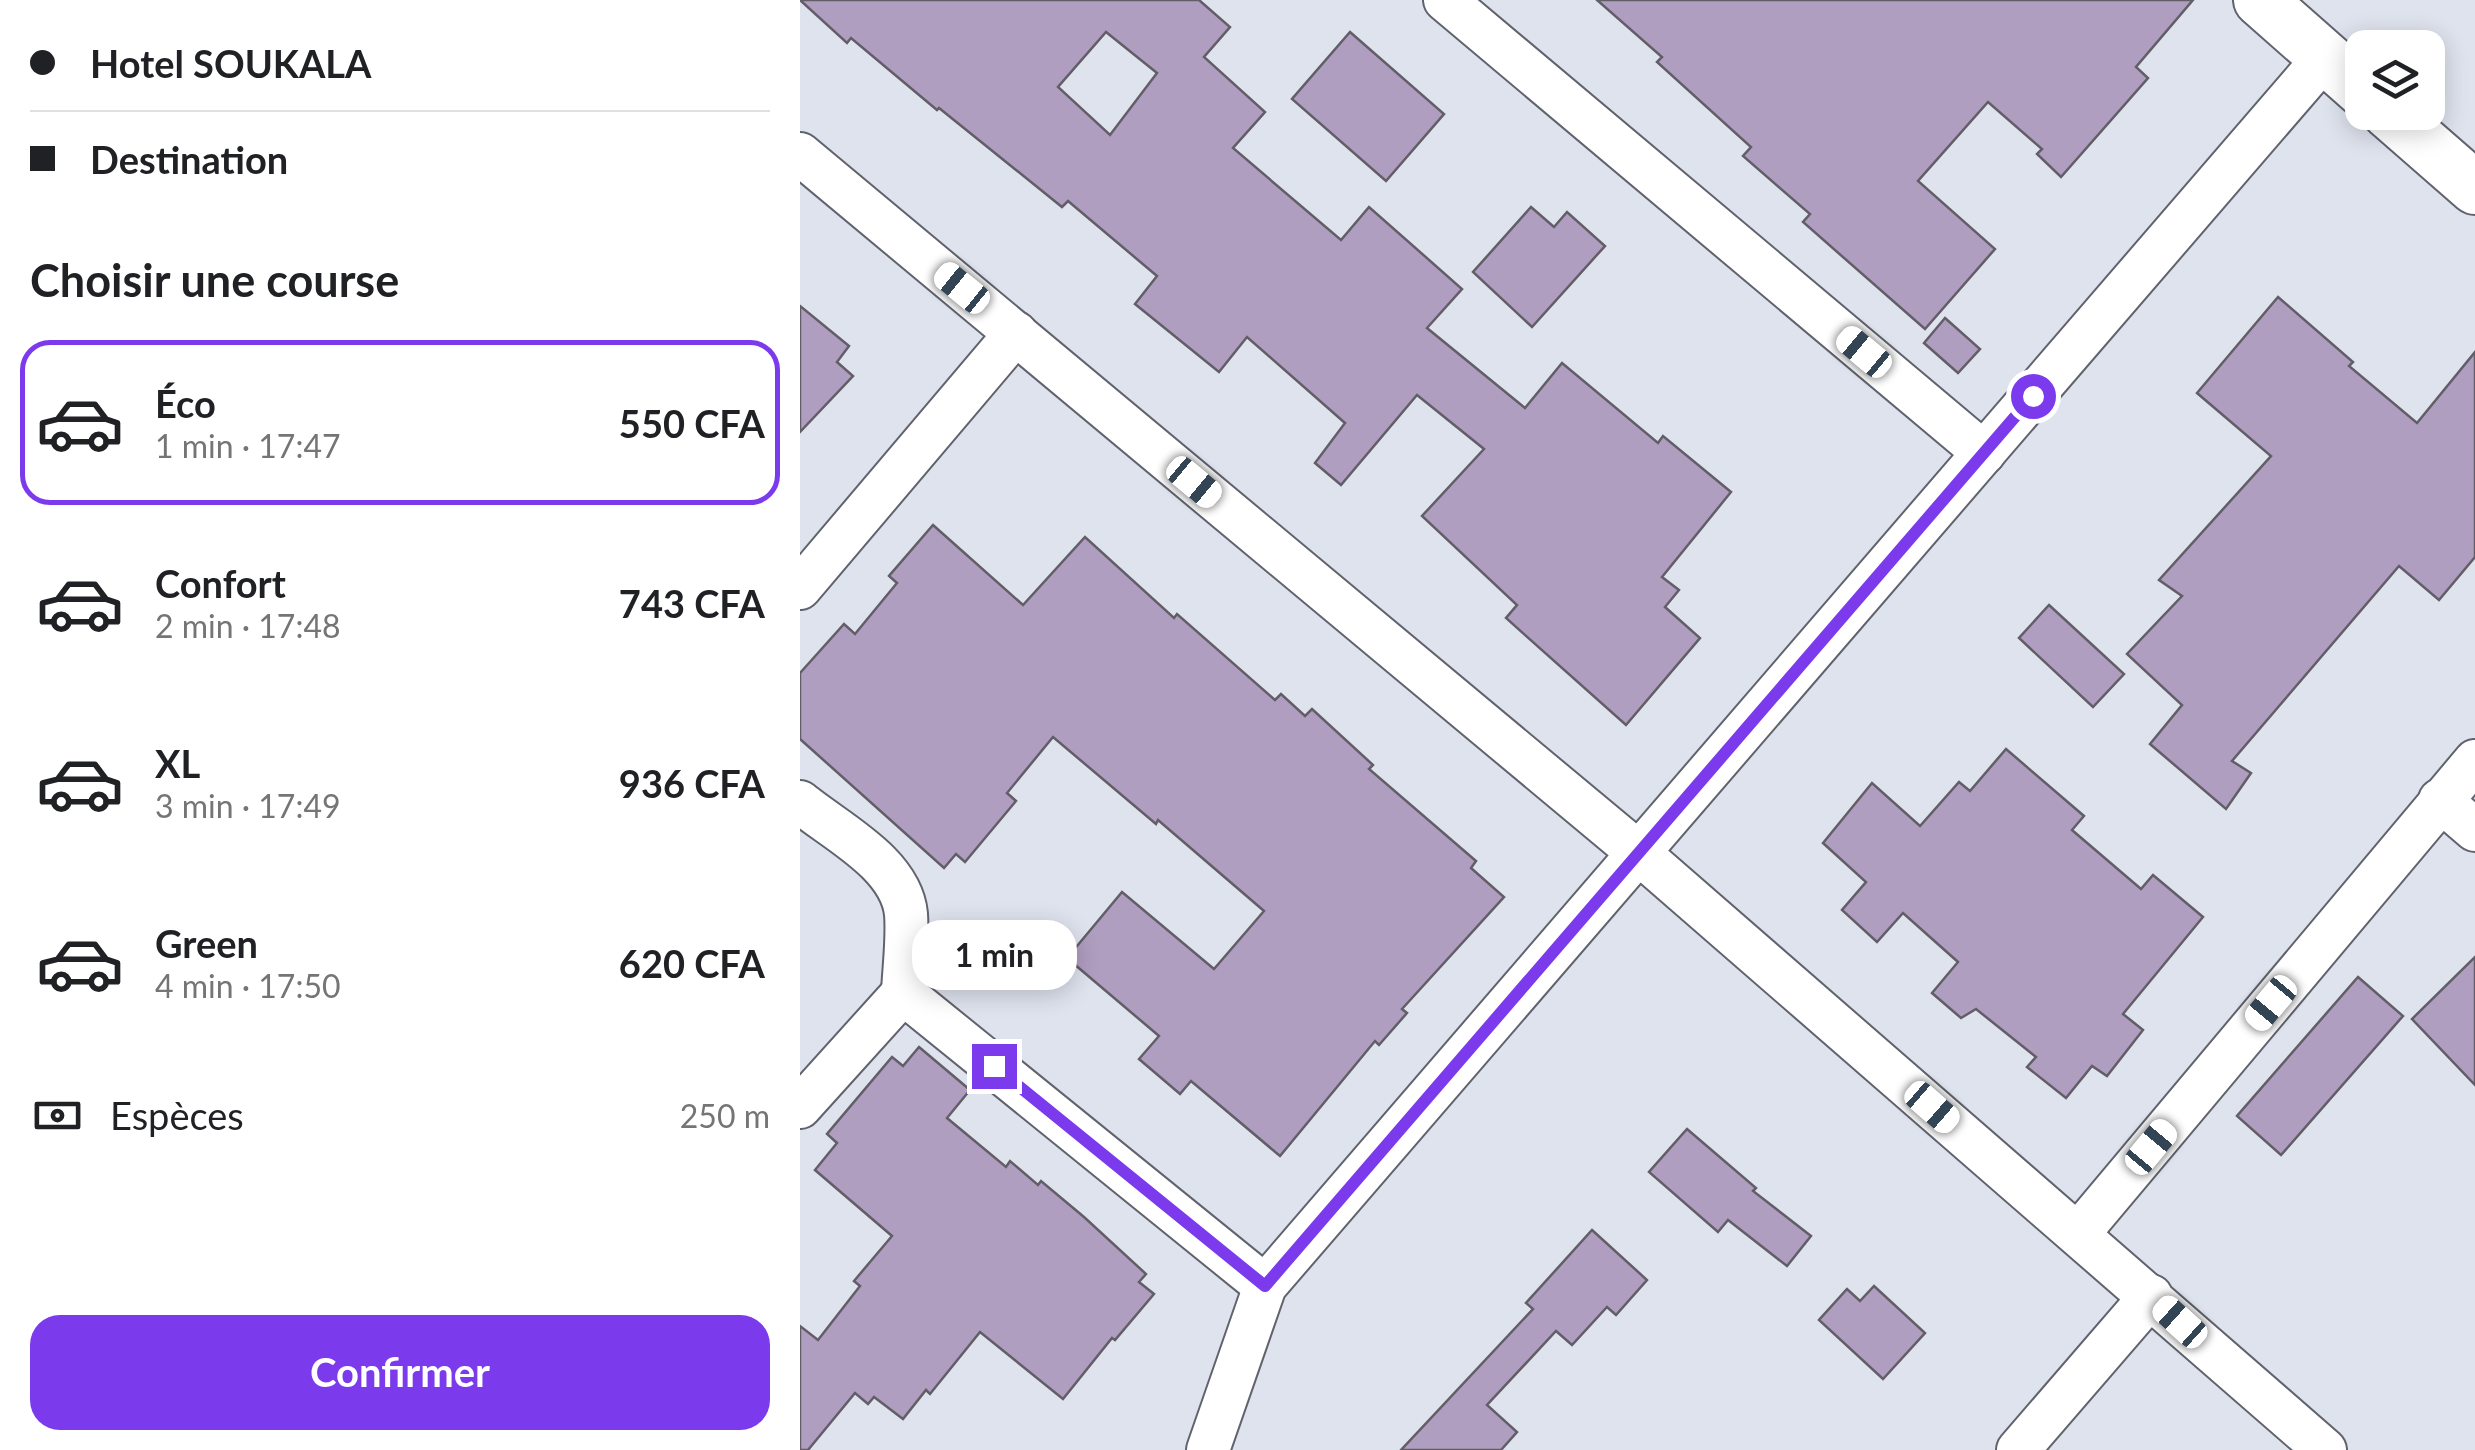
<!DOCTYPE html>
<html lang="fr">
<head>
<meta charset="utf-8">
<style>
  :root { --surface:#fff; --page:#f2f2f2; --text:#202124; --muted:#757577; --line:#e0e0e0; --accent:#7c3aed }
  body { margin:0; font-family:Lato,sans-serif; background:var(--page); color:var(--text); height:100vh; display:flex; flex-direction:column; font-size:38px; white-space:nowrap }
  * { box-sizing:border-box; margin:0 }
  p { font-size:32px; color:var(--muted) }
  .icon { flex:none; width:55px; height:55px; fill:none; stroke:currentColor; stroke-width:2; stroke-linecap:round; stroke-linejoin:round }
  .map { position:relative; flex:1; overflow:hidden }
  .details { display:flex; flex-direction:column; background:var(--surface); width:800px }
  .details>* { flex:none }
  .top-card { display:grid; align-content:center; height:220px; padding:0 30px; background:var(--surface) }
  .tools { position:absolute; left:1545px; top:30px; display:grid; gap:20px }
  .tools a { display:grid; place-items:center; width:100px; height:100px; border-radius:20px; background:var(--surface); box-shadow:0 5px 25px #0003; font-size:50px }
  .end { position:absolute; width:45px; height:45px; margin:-22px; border:12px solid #7c3aed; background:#fff; box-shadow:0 0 0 5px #fff }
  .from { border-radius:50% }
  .bubble { position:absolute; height:70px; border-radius:30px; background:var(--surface); box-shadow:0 5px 25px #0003; font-size:32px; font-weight:700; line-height:70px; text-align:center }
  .car { position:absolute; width:30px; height:60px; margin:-30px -15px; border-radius:12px; box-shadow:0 0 8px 2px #0007; background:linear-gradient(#fff 24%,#345 0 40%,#fff 0 76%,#345 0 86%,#fff 0) }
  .top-card b { display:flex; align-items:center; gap:35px; height:95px; font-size:38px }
  .top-card b+b { border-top:2px solid var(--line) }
  .top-card i { width:25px; height:25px; background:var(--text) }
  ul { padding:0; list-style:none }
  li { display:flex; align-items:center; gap:30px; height:165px; margin:0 20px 15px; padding:0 10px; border:5px solid transparent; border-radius:30px }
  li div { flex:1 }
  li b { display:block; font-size:38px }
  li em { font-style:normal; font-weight:700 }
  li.active { border-color:var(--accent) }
  li>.icon { width:90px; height:90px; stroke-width:1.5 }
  h2 { padding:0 30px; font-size:45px; line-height:120px }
  .pay { display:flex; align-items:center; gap:25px; height:110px; padding:0 30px; font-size:38px }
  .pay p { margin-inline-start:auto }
  .primary-button { display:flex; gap:20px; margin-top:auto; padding:20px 30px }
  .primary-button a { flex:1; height:115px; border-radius:30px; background:var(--accent); color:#fff; font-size:40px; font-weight:700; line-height:115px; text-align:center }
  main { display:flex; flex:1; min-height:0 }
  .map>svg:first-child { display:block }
  .building { fill:#b09ec1; stroke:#625e67; stroke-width:2.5; fill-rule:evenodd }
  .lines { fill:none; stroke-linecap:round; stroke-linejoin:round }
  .minor-casing { stroke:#60636d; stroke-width:46 }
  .tertiary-casing { stroke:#60636d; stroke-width:56 }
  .minor { stroke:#fff; stroke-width:42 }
  .tertiary { stroke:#fff; stroke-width:52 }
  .route { stroke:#7c3aed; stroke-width:12 }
</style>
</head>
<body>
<main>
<section class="details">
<div class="top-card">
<b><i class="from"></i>Hotel SOUKALA</b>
<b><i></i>Destination</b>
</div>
<h2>Choisir une course</h2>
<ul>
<li class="active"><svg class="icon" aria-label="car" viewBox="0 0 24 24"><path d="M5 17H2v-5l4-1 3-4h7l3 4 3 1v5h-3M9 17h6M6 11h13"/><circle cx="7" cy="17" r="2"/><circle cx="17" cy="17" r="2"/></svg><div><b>Éco</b><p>1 min · 17:47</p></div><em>550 CFA</em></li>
<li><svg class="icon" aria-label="car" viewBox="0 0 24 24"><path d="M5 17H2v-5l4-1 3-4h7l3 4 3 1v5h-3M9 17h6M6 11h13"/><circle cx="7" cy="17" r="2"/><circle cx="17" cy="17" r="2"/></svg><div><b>Confort</b><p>2 min · 17:48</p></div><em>743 CFA</em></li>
<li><svg class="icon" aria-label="car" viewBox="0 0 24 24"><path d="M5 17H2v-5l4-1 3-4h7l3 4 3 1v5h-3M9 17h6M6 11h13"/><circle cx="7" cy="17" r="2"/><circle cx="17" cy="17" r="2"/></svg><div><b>XL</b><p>3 min · 17:49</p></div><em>936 CFA</em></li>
<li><svg class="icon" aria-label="car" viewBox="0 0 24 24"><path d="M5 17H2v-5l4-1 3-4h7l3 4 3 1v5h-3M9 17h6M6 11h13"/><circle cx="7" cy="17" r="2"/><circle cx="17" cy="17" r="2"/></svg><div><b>Green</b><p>4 min · 17:50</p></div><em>620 CFA</em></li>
</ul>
<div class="pay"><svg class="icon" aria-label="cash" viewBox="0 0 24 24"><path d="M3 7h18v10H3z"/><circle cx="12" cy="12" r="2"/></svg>Espèces<p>250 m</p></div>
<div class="primary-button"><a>Confirmer</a></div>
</section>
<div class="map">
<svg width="1675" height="1450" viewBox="0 0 1675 1450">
  <rect width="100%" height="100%" fill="#dfe3ee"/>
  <!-- building -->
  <g class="building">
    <path d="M0 0H399L430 27 404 57 465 112 433 148 541 240 569 207 662 289 627 328 725 408 762 363 858 443 863 436 931 492 862 577 879 590 865 607 900 638 826 725 706 618 717 605 622 516 684 449 617 395 541 485 515 463 545 423 447 337 419 372 335 304 357 276 268 201 262 207 139 108 137 110 51 38 47 43ZM306 32 357 73 310 135 258 87Z"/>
    <path d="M797 0H1393L1336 67 1348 78 1261 177 1237 154 1242 149 1188 102 1118 181 1195 249 1125 329 1003 222 1010 214 943 156 951 147 857 62 862 57Z"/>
    <path d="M550 32 644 114 586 181 492 99Z"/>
    <path d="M731 207 754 227 767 212 805 246 732 327 673 272Z"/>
    <path d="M1478 297 1553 362 1549 366 1617 423 1675 352V557L1639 600 1599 566 1432 761 1451 773 1426 809 1350 744 1382 705 1327 654 1382 596 1359 580 1471 456 1397 393Z"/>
    <path d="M0 306 49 346 37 362 53 376 0 432Z"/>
    <path d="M1145 318 1180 349 1158 373 1124 343Z"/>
    <path d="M133 525 223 605 285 537 374 618 377 614 475 700 481 694 505 716 512 709 573 765 569 769 676 861 671 868 704 897 602 1009 607 1013 579 1045 575 1041 480 1156 391 1081 380 1094 339 1059 359 1036 267 958 322 892 414 969 464 911 358 820 356 824 253 737 207 793 216 801 165 862 156 854 144 868 0 739V673L44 624 55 634 97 583 89 576Z"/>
    <path d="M1249 605 1324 674 1293 707 1219 638Z"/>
    <path d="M1206 749 1284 816 1272 830 1341 889 1353 875 1403 917 1323 1014 1343 1030 1307 1076 1292 1066 1266 1098 1227 1067 1236 1057 1176 1009 1161 1018 1132 993 1158 962 1103 913 1077 942 1042 910 1066 882 1023 843 1072 783 1120 826 1159 782 1170 791Z"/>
    <path d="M1675 957V1085L1612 1019Z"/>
    <path d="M1558 977 1603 1016 1481 1155 1437 1116Z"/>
    <path d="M119 1047 170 1090 147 1118 206 1167 210 1161 238 1185 241 1181 284 1217 346 1274 339 1282 354 1294 315 1340 312 1338 263 1399 180 1332 130 1394 126 1390 103 1419 74 1397 68 1404 55 1393 8 1450H0V1326L18 1340 60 1286 54 1281 92 1236 15 1170 37 1143 27 1134 92 1057 103 1066Z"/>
    <path d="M887 1129 956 1188 953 1191 1011 1236 987 1266 928 1220 918 1232 849 1172Z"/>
    <path d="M792 1230 847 1280 816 1315 807 1307 772 1345 756 1331 687 1405 717 1432 701 1450H601L733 1309 726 1303Z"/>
    <path d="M1074 1286 1125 1333 1083 1379 1019 1320 1047 1289 1060 1301Z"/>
  </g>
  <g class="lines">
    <defs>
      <g id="minor">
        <path d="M645 0 1184 453"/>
        <path d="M0 154 840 854 1525 1450"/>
        <path d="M0 588 216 333"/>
        <path d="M1640 800 1675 830"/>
        <path d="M0 802C35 831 101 863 106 914 108 940 104 968 103 993L465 1286"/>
        <path d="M0 1107 103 993"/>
        <path d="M1278 1234 1675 761"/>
        <path d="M408 1450 465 1286 1525 57"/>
        <path d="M1218 1450 1351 1296"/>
      </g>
      <g id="tertiary">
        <path d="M1460 0 1562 90"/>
        <path d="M1588 112 1675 188"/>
      </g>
    </defs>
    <!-- minor casing -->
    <use href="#minor" class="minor-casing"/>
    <!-- tertiary casing -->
    <use href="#tertiary" class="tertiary-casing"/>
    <!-- minor -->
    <use href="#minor" class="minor"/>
    <!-- tertiary -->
    <use href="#tertiary" class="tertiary"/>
  </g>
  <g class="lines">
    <!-- route -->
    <path class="route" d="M194 1066 465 1286 1233 396"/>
  </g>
</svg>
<div class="tools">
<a><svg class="icon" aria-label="layers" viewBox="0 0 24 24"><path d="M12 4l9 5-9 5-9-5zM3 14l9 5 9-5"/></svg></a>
</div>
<i class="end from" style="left:1233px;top:396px"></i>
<i class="end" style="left:194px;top:1066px"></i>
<div class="bubble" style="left:112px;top:920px;width:165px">1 min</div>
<i class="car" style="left:162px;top:288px;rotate:309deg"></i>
<i class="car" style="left:1064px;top:352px;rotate:310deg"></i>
<i class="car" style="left:394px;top:482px;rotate:130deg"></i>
<i class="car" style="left:1471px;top:1003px;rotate:220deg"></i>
<i class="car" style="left:1132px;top:1107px;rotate:131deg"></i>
<i class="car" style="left:1351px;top:1147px;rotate:40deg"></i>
<i class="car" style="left:1380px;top:1322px;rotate:312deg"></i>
</div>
</main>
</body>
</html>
